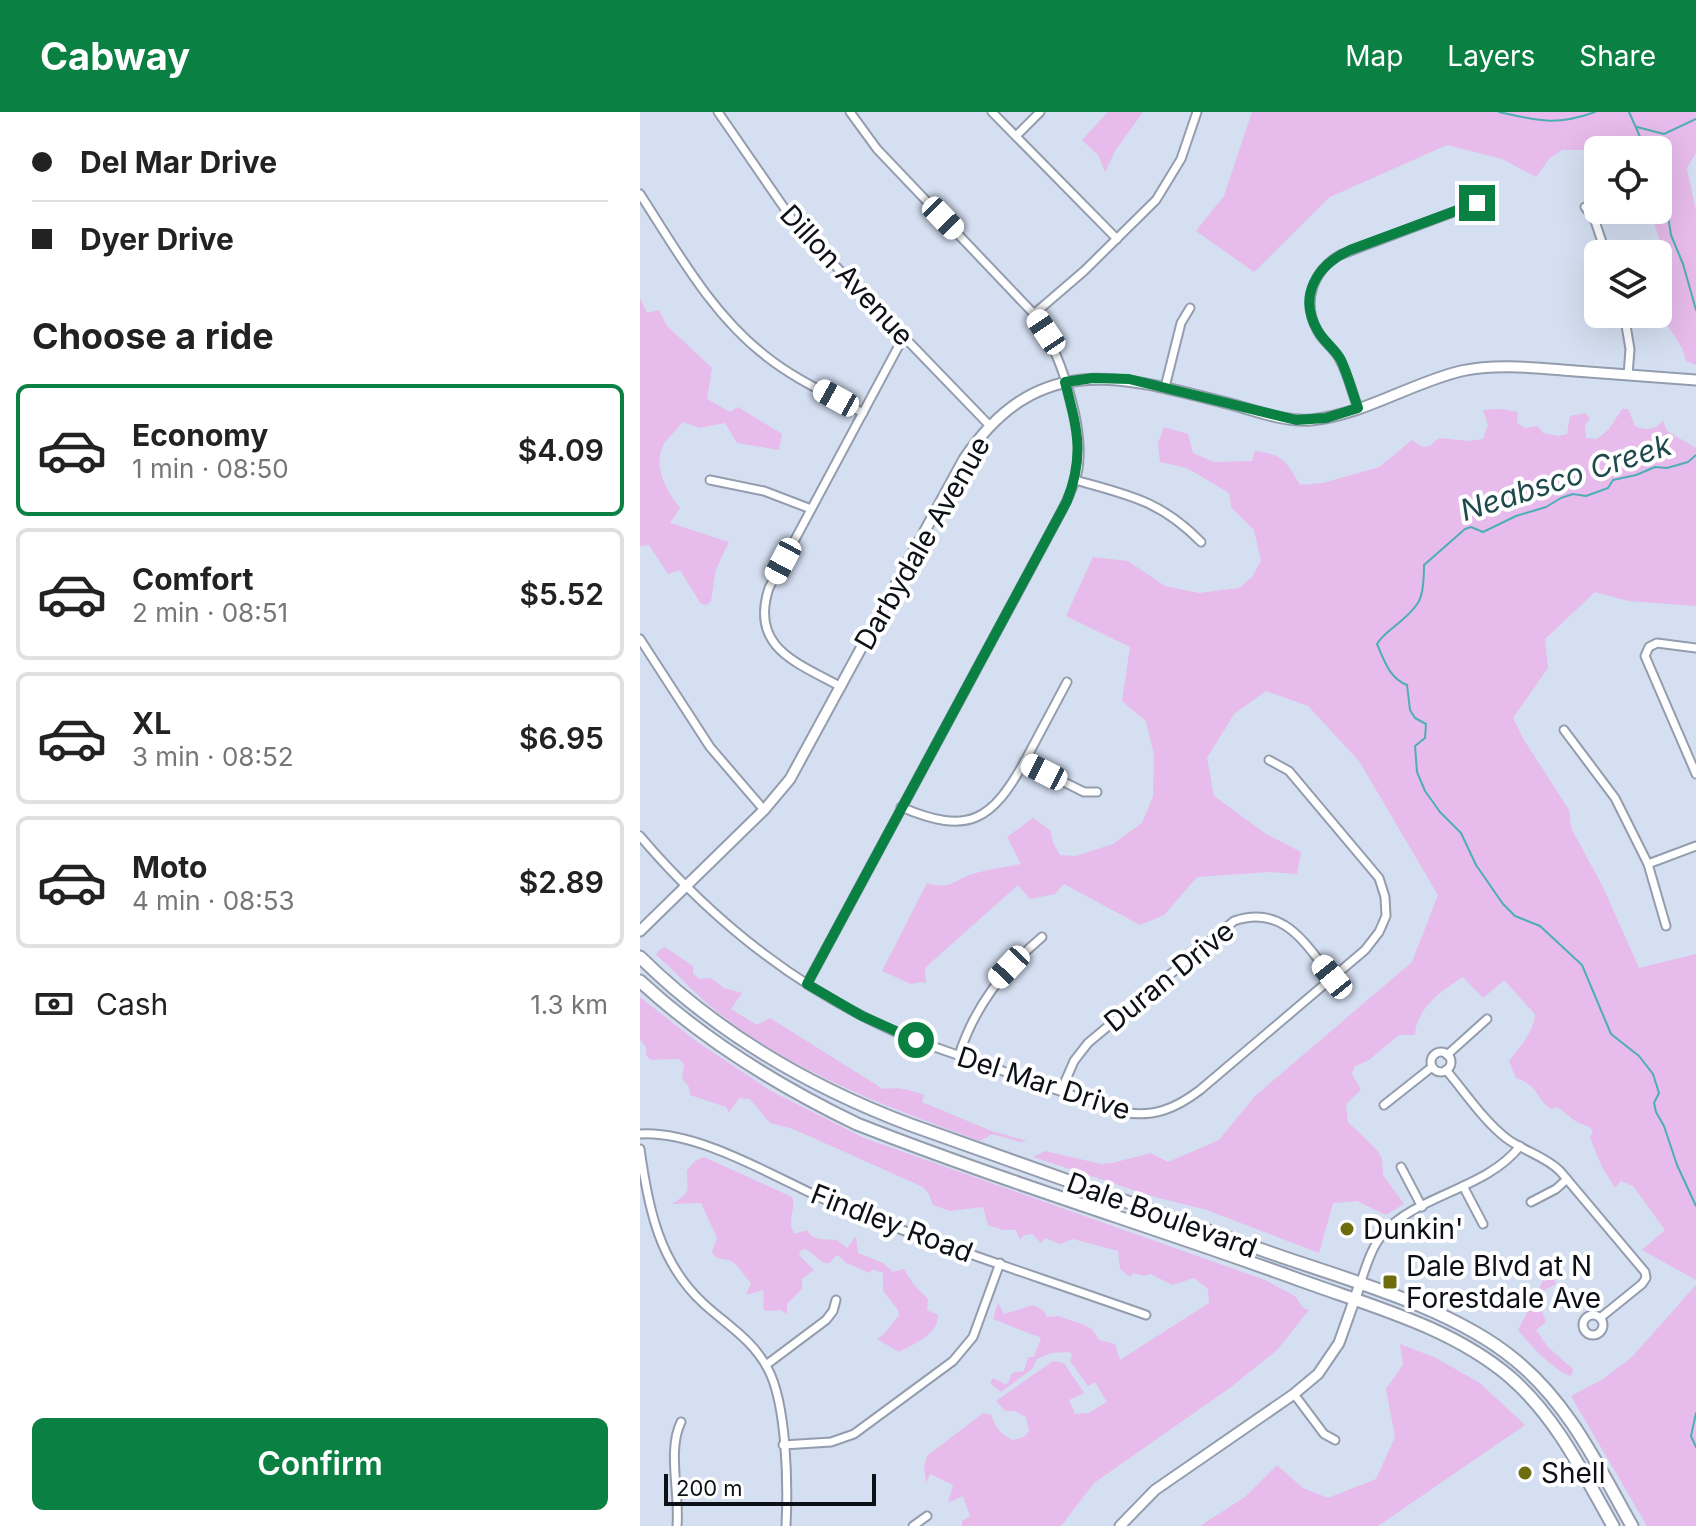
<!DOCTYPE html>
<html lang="en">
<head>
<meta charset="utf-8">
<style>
  :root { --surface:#fff; --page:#f2f2f2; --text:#222; --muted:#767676; --line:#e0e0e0; --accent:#0b8043 }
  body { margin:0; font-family:Inter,sans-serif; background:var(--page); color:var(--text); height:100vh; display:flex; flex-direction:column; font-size:30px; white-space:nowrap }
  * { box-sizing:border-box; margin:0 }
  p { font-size:26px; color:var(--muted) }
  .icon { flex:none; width:44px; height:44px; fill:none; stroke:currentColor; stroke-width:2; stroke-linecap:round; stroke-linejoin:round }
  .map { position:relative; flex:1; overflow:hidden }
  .details { display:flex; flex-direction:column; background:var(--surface); width:640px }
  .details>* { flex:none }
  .banner { display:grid; align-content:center; height:176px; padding:0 32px; background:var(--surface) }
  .controls { position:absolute; left:944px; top:24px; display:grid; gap:16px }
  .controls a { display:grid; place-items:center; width:88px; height:88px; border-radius:12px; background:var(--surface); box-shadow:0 8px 32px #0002; font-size:40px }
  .scale { position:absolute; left:24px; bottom:20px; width:212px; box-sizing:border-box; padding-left:8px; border:4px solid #0d1016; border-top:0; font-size:22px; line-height:28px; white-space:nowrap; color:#0d1016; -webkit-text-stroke:6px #fff; paint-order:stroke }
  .end { position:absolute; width:36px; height:36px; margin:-18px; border:10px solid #0b8043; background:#fff; box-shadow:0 0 0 4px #fff }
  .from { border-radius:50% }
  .car { position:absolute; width:24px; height:48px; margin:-24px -12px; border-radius:10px; box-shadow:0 0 6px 2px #0007; background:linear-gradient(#fff 24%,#345 0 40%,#fff 0 76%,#345 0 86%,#fff 0) }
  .banner b { display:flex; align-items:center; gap:28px; height:76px; font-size:30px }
  .banner b+b { border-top:2px solid var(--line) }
  .banner i { width:20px; height:20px; background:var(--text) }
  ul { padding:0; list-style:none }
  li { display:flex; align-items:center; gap:24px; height:132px; margin:0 16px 12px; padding:0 16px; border:4px solid var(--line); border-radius:12px }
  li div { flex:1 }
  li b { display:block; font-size:30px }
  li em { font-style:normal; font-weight:600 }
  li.current { border-color:var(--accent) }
  li>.icon { width:72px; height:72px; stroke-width:1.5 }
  h2 { padding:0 32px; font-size:36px; line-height:96px }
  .pay { display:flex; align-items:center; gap:20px; height:88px; padding:0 32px; font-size:30px }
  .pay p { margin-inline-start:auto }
  .button { display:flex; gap:16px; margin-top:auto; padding:16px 32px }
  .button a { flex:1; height:92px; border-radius:12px; background:var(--accent); color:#fff; font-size:32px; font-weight:600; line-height:92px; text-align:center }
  header { display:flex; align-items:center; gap:48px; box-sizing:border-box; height:112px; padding:0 40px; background:var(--accent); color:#fff }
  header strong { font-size:38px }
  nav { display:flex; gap:44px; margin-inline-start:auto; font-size:28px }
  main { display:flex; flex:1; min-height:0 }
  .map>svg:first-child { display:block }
  .green { fill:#e7bbeb }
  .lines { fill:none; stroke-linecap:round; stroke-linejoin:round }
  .stream { stroke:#4eaeb5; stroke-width:2 }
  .minor-casing { stroke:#939dae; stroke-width:11 }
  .tertiary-casing { stroke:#939dae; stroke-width:13 }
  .primary-casing { stroke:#939dae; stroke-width:15 }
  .minor { stroke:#fff; stroke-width:7 }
  .tertiary { stroke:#fff; stroke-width:9 }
  .primary { stroke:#fff; stroke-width:11 }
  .route { stroke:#0b8043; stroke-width:10 }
  .poi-dot { fill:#6d6d0d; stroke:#fff; stroke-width:3 }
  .labels { text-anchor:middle; stroke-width:8; stroke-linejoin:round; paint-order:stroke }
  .street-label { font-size:28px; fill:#0d1016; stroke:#fff }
  .poi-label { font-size:28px; fill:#0d1016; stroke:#fff; text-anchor:start }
  .water-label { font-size:30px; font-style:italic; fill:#1f4a4d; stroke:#fff }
</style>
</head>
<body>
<header>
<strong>Cabway</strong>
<nav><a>Map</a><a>Layers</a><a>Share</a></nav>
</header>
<main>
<section class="details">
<div class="banner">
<b><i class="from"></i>Del Mar Drive</b>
<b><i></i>Dyer Drive</b>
</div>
<h2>Choose a ride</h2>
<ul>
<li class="current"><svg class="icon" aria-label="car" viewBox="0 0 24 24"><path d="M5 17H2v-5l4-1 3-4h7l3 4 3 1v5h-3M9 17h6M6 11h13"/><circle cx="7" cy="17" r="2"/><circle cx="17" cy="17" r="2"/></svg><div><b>Economy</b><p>1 min · 08:50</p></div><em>$4.09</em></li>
<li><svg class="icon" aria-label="car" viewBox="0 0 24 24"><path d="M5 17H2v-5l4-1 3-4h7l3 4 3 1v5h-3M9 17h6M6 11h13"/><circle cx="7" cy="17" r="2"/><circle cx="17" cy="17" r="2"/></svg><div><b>Comfort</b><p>2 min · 08:51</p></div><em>$5.52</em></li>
<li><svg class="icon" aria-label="car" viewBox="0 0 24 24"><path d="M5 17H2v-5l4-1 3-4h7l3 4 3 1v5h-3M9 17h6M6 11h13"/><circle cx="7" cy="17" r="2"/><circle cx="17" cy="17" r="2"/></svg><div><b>XL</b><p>3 min · 08:52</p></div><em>$6.95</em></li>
<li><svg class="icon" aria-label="car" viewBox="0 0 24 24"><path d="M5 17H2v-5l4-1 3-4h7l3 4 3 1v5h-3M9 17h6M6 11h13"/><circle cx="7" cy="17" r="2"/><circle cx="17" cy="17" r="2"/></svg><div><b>Moto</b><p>4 min · 08:53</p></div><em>$2.89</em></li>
</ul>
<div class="pay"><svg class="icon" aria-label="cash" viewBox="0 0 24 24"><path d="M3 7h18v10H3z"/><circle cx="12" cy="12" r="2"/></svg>Cash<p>1.3 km</p></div>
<div class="button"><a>Confirm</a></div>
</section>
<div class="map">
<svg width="1056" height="1414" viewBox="0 0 1056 1414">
  <rect width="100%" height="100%" fill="#d4dff1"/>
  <!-- green -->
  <g class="green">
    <path d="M468 0H503L475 39 465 60 458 43 442 28Z"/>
    <path d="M612 0H1056V41L1047 56 1056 99V253L1046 249 1042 236 1028 214 1023 191 1031 163 1010 98H1018V38H922L909 47 896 65 862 47 807 33 690 85 614 160 556 119 584 84Z"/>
    <path d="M0 186 7 201 19 198 26 213 72 256 67 287 90 300 98 295 142 322 139 338 97 331 85 311 59 316 43 310C38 317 30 323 25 330 11 352 26 379 40 396L30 411 89 430 76 457 71 489 67 493 61 492 40 458 28 462 9 433 0 434Z"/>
    <path d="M861 297 878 300 877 311 885 316 898 314 903 321 918 324 927 322 930 304 946 301 950 307 945 313 946 326 957 327 969 317 982 297H988L995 314C1006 319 1014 318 1023 309L1027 319 1056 336V494L988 489 955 480 905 527 908 556 873 606 884 628 929 698 931 716 962 773 999 856 1056 842V1168L1002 1138 1025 1118 993 1074 981 1069 975 1076 962 1055 950 1026 953 1018C947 1013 944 1013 937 1010 930 1006 924 999 917 995L911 997C893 984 901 975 876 966L869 949C880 935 894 920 895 902L864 868 843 886 823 865C802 878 776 896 775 923H759L729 948 714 955 712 962 721 978 706 992 708 1010 738 1039 742 1047 743 1063 764 1092 746 1103 717 1089 693 1091 679 1141 567 1098 515 1085 393 1045 405 1039 461 1052 472 1051 511 1041 528 1050 579 1028 615 984 772 850 798 783 719 649 668 594 626 579 594 602 567 646 574 684 626 722 661 740 657 762 629 760 557 765 524 803 500 813 424 772 415 782 390 787 378 773 285 856 286 871 281 870 271 872 242 859 287 771C312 779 314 767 336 761 350 757 366 755 381 752L367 725 393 706 410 718 414 733 420 743 436 744 473 732 502 711 513 684 514 643 506 609 482 589 490 535 426 504 453 445 488 449 525 474 559 481 599 476 612 465 621 449 614 418 591 395 589 381 547 356 520 350 518 331 524 315 548 322 553 341 574 350 612 349 615 339C643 342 647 350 660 373L683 371 739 355 772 328 782 335 790 334 799 326 828 329 843 327 848 313 843 298Z"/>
    <path d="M25 835 53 854V862L60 867 71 866 84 876 102 881 91 897 117 913 130 906 243 977C259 975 268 977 284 983L282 990 349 1018 387 1029 380 1030 352 1022 340 1029C248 995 153 961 75 898 54 881 37 861 16 843L18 839Z"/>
    <path d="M0 885 56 929 131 979 224 1026 625 1168 655 1184 663 1196 669 1198 637 1238 591 1275 454 1371 421 1414H322V1409L330 1404 323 1384 308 1391 313 1373 290 1362 286 1371 284 1354 287 1344 343 1301 351 1303C356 1316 360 1322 373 1328L384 1325 389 1319 386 1305 375 1299H365L356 1289 413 1249 424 1251 444 1281 429 1288 435 1302 449 1301 467 1290 455 1270 448 1274 430 1249 432 1242 429 1240 411 1241 397 1247 392 1257 361 1280 350 1271 353 1266 365 1272 368 1271 372 1261 384 1259 388 1245H394L401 1226 353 1207 358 1191 364 1202 393 1193 403 1198 407 1205 418 1204 442 1212 452 1217 459 1228 475 1232 480 1248 569 1191 568 1177 554 1166 532 1173 511 1162 504 1164 493 1161 490 1165 480 1157 478 1139 433 1127 420 1132 405 1126 401 1131 392 1122 384 1123 380 1128 376 1118H363L348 1113 343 1095 310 1099 293 1093 289 1082 283 1075 153 1017 130 1011 110 987 99 986 89 1001 86 995 50 983 49 975 42 966 44 953 39 947 10 948 6 942V935L0 928Z"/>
    <path d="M64 1045 152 1085C157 1097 145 1109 155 1122L167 1118C174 1131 185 1126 197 1128L207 1136 216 1124 218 1141 243 1151 253 1160 264 1157 274 1173 288 1187 287 1198 298 1203C298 1223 275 1231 259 1240L237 1227 245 1221 259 1203 258 1198 243 1179V1161L232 1157 230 1161 206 1151 199 1144H195L190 1151H184L166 1137 161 1138 159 1143 174 1158 162 1167V1177L147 1192V1202L141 1198C114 1201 127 1196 123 1178L106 1183 111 1171C105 1165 99 1155 94 1151 86 1144 78 1151 72 1140L77 1126 61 1091 32 1092C54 1078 46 1079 47 1058L56 1048Z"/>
    <path d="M913 1159 916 1172 903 1179 898 1190 906 1210 896 1218 908 1235 933 1257 931 1264C915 1260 888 1231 878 1218L906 1163Z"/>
    <path d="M1056 1173V1414H1007L931 1284 963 1267 992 1245Z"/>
    <path d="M760 1232 796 1246 840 1271 885 1313 738 1414H560L605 1385 637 1353 663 1376 688 1386 736 1367 755 1325 746 1277 763 1253Z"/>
  </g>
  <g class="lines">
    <!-- stream -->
    <g class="stream">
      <path d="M859 0C899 9 916 14 955 0"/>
      <path d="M989 0 1006 38"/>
      <path d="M997 15 1024 22 1056 7"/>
      <path d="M1018 70 1026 91 1031 123 1043 152 1056 198"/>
      <path d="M1056 343 1048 350 1027 356 1015 355 996 363 973 368 968 376 946 384 933 382 921 386 906 395 876 404 843 420 831 415 825 417 784 453C784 487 781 493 755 514 748 520 742 524 737 532 744 548 749 566 767 573L770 598 775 606 786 612 785 626 775 634 777 660 785 679 800 700 821 721 836 753 863 792 875 804 900 814 942 853 971 922 999 944 1013 962 1019 981 1014 991 1016 1000 1024 1014 1037 1053 1056 1094"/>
      <path d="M1056 1301 1051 1324 1056 1335"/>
    </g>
    <defs>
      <g id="minor">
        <path d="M78 0 156 113 350 314"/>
        <path d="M352 0 477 127"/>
        <path d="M376 24 400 0"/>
        <path d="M0 82C37 139 72 203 127 245 156 268 191 283 223 301"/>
        <path d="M945 95 955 109 966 142"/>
        <path d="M394 202 444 159 516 88 541 47 557 0"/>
        <path d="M984 202 990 237 988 263"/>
        <path d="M525 275 541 211 550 196"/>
        <path d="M718 296C712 280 708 263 700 248 695 237 683 230 677 218 662 190 673 158 700 143L837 91"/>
        <path d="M70 368 124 379 171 397"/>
        <path d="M435 368C489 383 521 389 561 430"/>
        <path d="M0 527 70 635 124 698"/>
        <path d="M1056 536 1017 531 1009 535 1005 544 1056 662"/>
        <path d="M201 575C158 551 109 536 129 476L264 224"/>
        <path d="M924 618 975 686 1008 752 1026 814"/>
        <path d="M384 650 444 680H457"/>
        <path d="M261 695C329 724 352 709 386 647 400 621 413 596 427 570"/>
        <path d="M0 724C69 805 150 871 247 916 274 929 304 938 332 948 382 966 431 983 481 1000 513 1006 535 997 560 978L725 838 739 820 746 804 745 785 739 766 649 659 629 648"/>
        <path d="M1008 752 1056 734"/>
        <path d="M167 872 419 404C427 389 435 373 438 357 445 312 419 238 394 202L237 37 210 0"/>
        <circle cx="801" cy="950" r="10"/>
        <path d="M319 943C335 894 363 858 402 825"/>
        <path d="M807 943 847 907"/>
        <path d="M806 958C825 980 843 1008 866 1026 883 1039 905 1044 920 1059L1005 1160 1006 1166 1002 1172 960 1206"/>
        <path d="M421 979 434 949 448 931 594 809C644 792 665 832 692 865"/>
        <path d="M744 993 792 955"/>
        <path d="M0 1022C65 1018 149 1075 211 1099 308 1136 407 1168 506 1203"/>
        <path d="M0 1037C8 1095 19 1151 64 1192 87 1213 113 1228 128 1257 147 1293 148 1373 146 1414"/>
        <path d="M761 1055 782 1095"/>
        <path d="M823 1074 843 1112"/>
        <path d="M891 1090 916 1077 927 1067"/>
        <path d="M720 1172C726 1155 731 1136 743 1122 776 1083 847 1077 880 1034"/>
        <circle cx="953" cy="1213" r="10"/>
        <path d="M126 1253 186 1208 193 1199 196 1188"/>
        <path d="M654 1282 684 1322 695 1328"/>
        <path d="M143 1333 191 1330 214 1322 313 1249 333 1225 360 1151"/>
        <path d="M37 1414C40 1382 27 1338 41 1310"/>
        <path d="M273 1414 287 1404"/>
      </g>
      <g id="tertiary">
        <path d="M0 819 124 698 150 667 324 347C400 235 485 265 594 293 619 300 645 310 671 308 723 303 771 271 821 259 858 251 897 256 935 259 976 262 1016 265 1056 268"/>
        <path d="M480 1414 515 1378 654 1282 678 1262 699 1231 720 1172"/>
      </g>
      <g id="primary">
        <path d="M0 845C77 921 170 975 271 1013 391 1055 511 1099 631 1141 708 1168 811 1195 874 1247 929 1291 958 1354 992 1414"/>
        <path d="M0 869C65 929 138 974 217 1012 362 1069 511 1114 657 1167 730 1194 810 1214 870 1265 917 1306 943 1361 973 1414"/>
      </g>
    </defs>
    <!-- minor casing -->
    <use href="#minor" class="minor-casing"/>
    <!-- tertiary casing -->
    <use href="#tertiary" class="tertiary-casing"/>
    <!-- primary casing -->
    <use href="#primary" class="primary-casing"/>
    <!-- minor -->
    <use href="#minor" class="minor"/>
    <!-- tertiary -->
    <use href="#tertiary" class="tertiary"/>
    <!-- primary -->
    <use href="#primary" class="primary"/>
  </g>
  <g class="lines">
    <!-- route -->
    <path class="route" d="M276 928 222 904 167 872 427 389C445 342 437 317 425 270L453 266 489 267 656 308 686 306 718 296C712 280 708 263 701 248 695 237 684 230 678 219 657 184 677 153 710 138L837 91"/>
  </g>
  <!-- markers -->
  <g class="poi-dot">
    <circle cx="707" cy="1117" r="8"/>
    <rect x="742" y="1162" width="16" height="16" rx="4"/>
    <circle cx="885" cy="1361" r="8"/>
  </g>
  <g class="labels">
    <!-- street labels -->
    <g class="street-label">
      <text transform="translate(207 163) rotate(47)" y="10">Dillon Avenue</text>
      <text transform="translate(282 431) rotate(-60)" y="10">Darbydale Avenue</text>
      <text transform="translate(529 864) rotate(-39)" y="10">Duran Drive</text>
      <text transform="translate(404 971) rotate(18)" y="10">Del Mar Drive</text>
      <text transform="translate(522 1103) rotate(20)" y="10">Dale Boulevard</text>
      <text transform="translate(252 1111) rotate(21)" y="10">Findley Road</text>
    </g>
    <!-- poi labels -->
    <g class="poi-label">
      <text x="723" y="1127">Dunkin'</text>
      <text x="766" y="1164">Dale Blvd at N<tspan x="766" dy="32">Forestdale Ave</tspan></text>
      <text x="901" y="1371">Shell</text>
    </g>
    <!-- water labels -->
    <g class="water-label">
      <text transform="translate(926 366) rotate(-18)" y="10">Neabsco Creek</text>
    </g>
  </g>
</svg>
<div class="controls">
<a><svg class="icon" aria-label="locate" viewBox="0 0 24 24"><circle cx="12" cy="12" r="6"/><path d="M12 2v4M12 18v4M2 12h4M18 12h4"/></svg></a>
<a><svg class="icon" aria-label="layers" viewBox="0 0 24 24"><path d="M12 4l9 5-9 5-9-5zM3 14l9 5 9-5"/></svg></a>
</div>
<div class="scale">200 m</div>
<i class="end from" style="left:276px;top:928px"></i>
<i class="end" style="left:837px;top:91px"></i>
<i class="car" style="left:303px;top:106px;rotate:136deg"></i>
<i class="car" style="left:406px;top:220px;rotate:326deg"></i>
<i class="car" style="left:196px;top:286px;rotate:299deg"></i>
<i class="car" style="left:143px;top:449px;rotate:208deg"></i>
<i class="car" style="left:404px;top:660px;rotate:297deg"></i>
<i class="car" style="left:369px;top:855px;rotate:223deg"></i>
<i class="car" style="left:692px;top:865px;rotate:321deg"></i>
</div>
</main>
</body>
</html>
